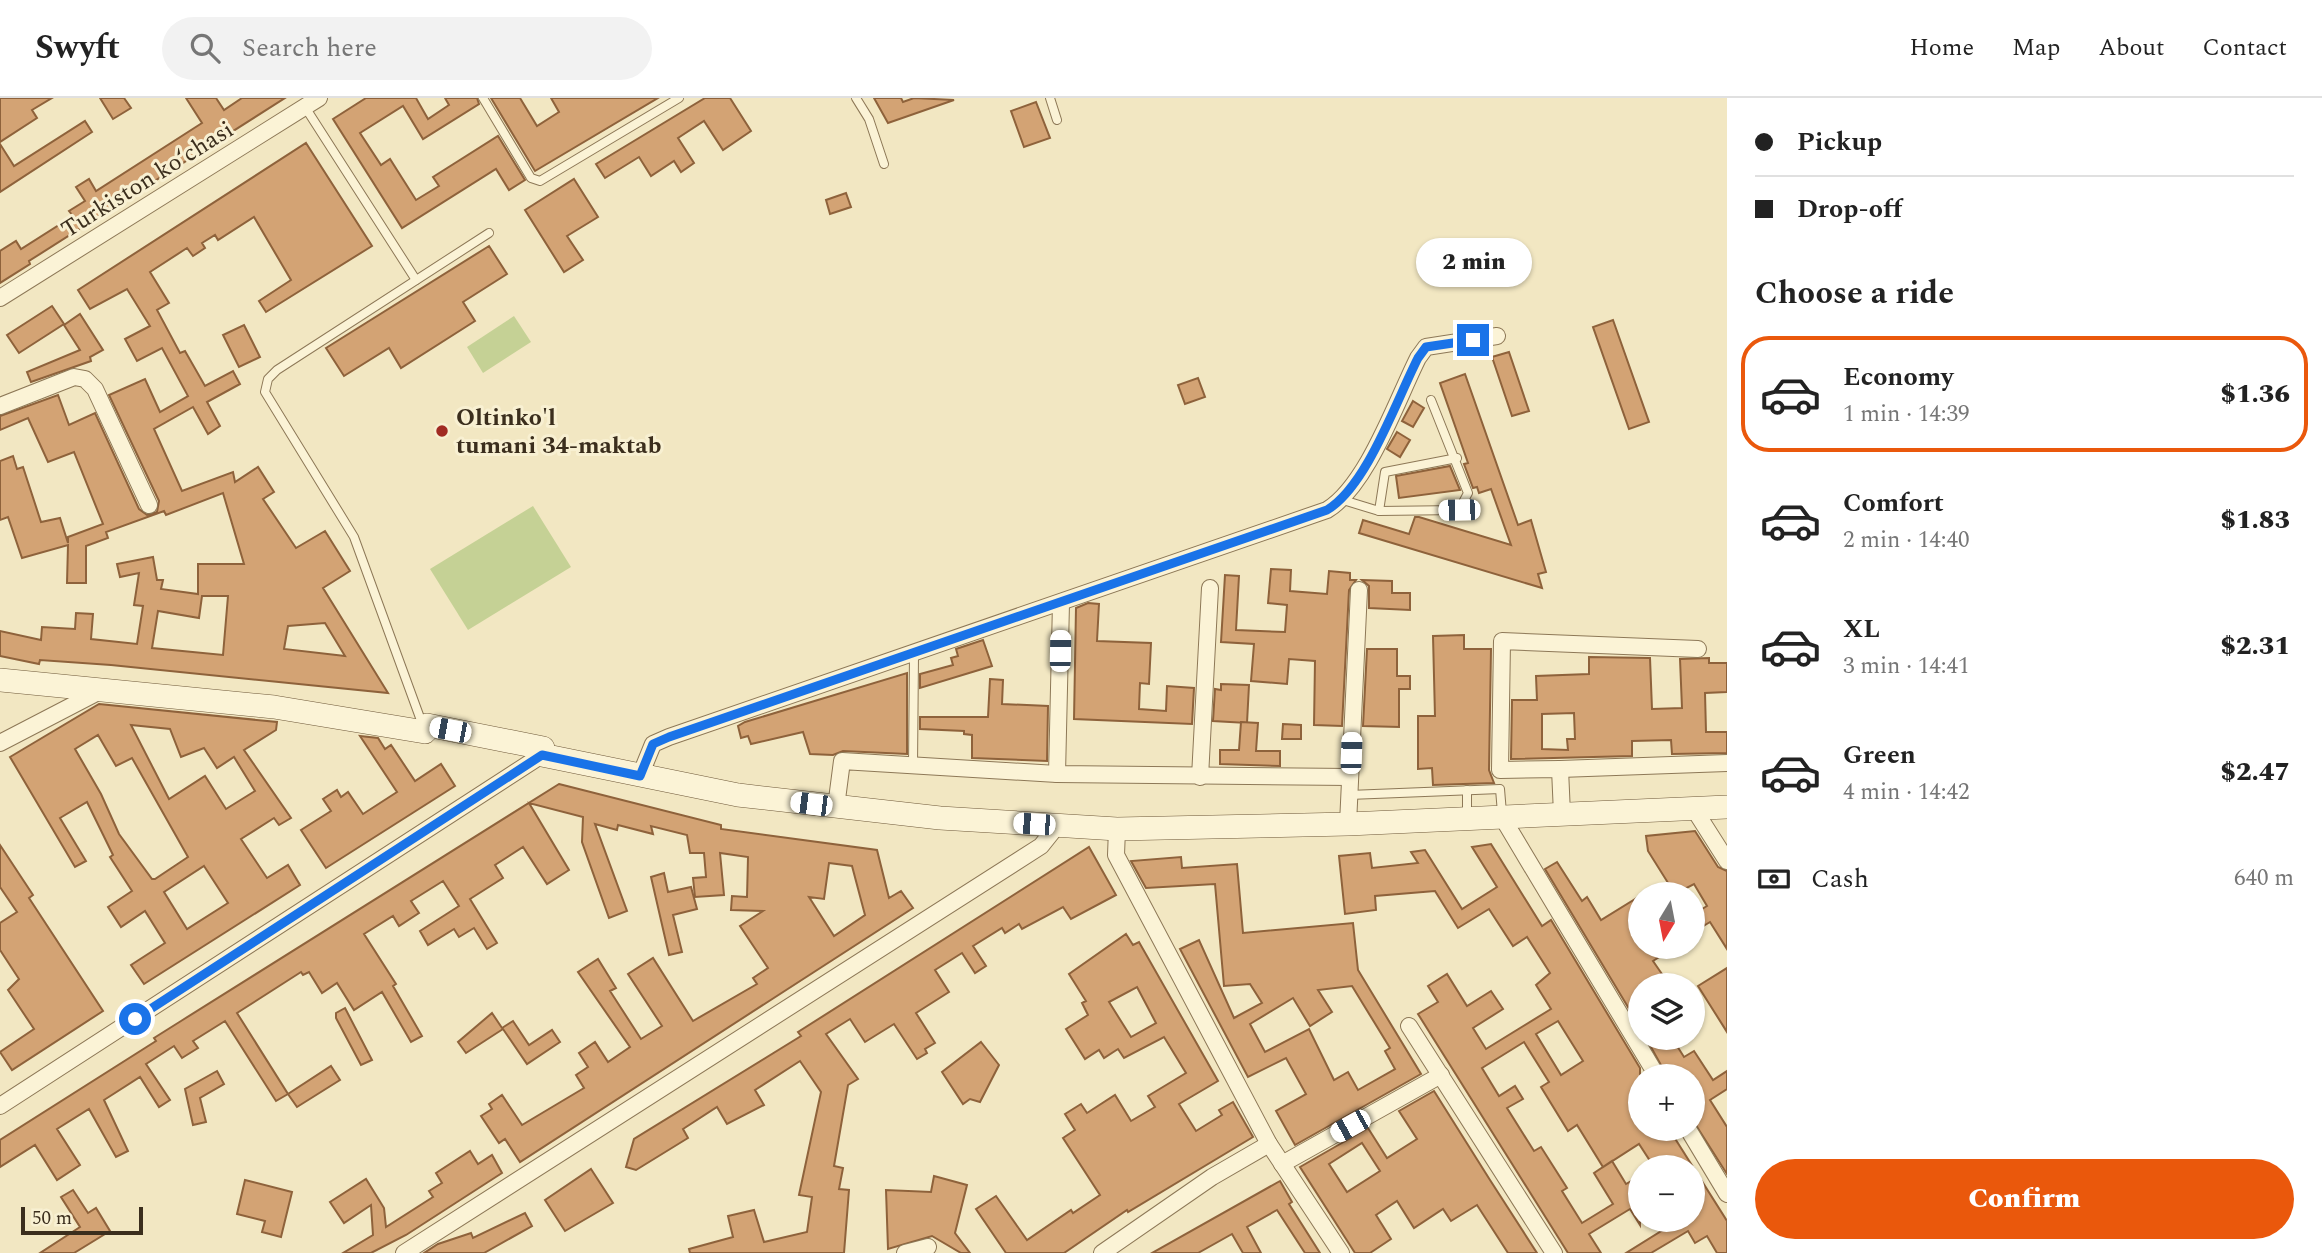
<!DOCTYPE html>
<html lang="en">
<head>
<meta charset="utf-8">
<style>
  :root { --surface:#fff; --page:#f2f2f2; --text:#222; --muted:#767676; --line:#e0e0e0; --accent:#ea580c }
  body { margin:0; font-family:Spectral,serif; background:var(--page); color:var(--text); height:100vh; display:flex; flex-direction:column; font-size:26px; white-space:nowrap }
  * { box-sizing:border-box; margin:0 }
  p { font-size:23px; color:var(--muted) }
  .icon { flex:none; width:38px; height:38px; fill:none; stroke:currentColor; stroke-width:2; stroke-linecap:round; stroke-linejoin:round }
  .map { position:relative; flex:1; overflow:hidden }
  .sheet { display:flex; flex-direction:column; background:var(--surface); width:595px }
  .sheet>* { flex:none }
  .banner { display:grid; align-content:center; height:154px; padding:0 28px; background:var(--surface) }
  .needle { width:46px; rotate:190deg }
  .controls { position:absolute; left:1628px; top:784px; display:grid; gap:14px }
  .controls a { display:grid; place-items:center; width:77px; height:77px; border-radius:50%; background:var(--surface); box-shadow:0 2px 5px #0004; font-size:35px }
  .scale { position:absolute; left:21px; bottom:18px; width:122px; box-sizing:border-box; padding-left:7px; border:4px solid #3b2e1d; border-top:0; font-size:19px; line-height:24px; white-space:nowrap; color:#3b2e1d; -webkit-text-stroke:5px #f8f0d2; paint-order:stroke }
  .end { position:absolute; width:32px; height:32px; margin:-16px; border:9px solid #1a73e8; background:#fff; box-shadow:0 0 0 4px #fff }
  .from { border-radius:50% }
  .bubble { position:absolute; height:49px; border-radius:24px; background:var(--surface); box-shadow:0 2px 5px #0004; font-size:23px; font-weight:800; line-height:49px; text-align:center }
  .car { position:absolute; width:21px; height:42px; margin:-21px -10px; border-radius:9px; box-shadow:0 0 5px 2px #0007; background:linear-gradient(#fff 24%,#345 0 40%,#fff 0 76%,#345 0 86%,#fff 0) }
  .banner b { display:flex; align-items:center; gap:24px; height:66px; font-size:26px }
  .banner b+b { border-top:2px solid var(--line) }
  .banner i { width:18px; height:18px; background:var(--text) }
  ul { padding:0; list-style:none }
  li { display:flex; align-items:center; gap:21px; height:116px; margin:0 14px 10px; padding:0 14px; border:4px solid transparent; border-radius:28px }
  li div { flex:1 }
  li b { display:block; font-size:26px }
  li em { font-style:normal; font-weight:800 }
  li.current { border-color:var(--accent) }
  li>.icon { width:63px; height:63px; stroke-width:1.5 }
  h2 { padding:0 28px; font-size:32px; line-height:84px }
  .pay { display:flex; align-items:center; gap:18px; height:77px; padding:0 28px; font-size:26px }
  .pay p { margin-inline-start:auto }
  .primary-button { display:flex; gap:14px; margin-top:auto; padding:14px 28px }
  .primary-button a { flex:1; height:80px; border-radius:42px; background:var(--accent); color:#fff; font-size:28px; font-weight:800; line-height:80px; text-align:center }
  header { display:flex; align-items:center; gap:42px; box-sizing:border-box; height:98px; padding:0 35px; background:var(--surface); border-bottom:2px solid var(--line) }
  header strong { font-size:33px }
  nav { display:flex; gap:38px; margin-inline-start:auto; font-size:24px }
  .search { width:490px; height:63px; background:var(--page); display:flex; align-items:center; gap:18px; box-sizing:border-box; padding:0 24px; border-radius:38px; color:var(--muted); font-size:26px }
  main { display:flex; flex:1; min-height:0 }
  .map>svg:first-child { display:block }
  .green { fill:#c5d195 }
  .building { fill:#d3a374; stroke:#8e623b; stroke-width:2; fill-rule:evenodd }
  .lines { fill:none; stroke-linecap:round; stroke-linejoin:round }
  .lane-casing { stroke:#8d7857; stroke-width:10 }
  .street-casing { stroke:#8d7857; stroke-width:18 }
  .secondary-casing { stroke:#6f593a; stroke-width:24 }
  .lane { stroke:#fbf3d6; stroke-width:8 }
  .street { stroke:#fbf3d6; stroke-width:16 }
  .secondary { stroke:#fbf3d6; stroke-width:23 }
  .route { stroke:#1a73e8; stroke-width:9 }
  .poi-dot { fill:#a12b22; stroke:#f8f0d2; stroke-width:2.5 }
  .labels { text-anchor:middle; stroke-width:6; stroke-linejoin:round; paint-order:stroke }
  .street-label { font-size:24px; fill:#3b2e1d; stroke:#f8f0d2 }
  .poi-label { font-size:24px; font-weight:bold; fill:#3b2e1d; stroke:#f8f0d2; text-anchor:start }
</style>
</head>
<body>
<header>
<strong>Swyft</strong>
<div class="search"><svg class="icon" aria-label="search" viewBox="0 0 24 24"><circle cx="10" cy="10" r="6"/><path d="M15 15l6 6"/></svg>Search here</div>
<nav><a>Home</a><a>Map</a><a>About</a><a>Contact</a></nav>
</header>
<main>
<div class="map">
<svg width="1727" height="1155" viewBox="0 0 1727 1155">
  <rect width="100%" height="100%" fill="#f2e7c2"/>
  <!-- green -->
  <g class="green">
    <path d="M514 218 531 244 483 275 467 249Z"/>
    <path d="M533 408 571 469 468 532 430 471Z"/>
  </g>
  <!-- building -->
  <g class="building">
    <path d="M0 0H52L32 12 37 20 0 44Z"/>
    <path d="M100 0H124L131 10 113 21Z"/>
    <path d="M186 0H216L224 12 242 0H285L29 163 30 166 0 185V153L16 143 21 151 73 118 69 113 85 103 76 89 89 81 96 93 202 25Z"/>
    <path d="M366 0H416L428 21 449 7 445 0H477L479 6 423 41 403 8 360 35 381 67 390 61 416 102 439 88 433 79 498 38 525 82 509 92 496 71 402 130 333 21Z"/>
    <path d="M491 0H520L537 28 559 14 551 0H658L535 73Z"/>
    <path d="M705 0H730L751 33 723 52 704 23 678 40 694 65 681 74 674 63 651 78 639 59 605 80 596 66Z"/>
    <path d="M874 0H901L903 4 914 0 954 2 888 25Z"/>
    <path d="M1036 4 1050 40 1024 49 1011 13Z"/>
    <path d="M85 23 92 34 0 94V46L14 68Z"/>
    <path d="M306 45 372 148 266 214 259 203 291 182 254 119 218 142 215 137 202 145 205 150 193 158 187 150 150 174 169 205 157 212 180 255 185 253 205 288 233 273 240 286 207 304 220 328 208 336 193 309 154 331 182 393 233 374 235 384 258 369 274 394 263 401 296 450 325 433 350 473 323 490 388 595 111 567 40 562 39 566 0 558V533L41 542 42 529 75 531 76 515 93 516 91 541 137 546 143 508 134 507 139 475 120 479 117 466 153 459 157 482H163L161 491 198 496V466H244L223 395 166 417 164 413 106 434 108 440 86 448V485H67L68 447 22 460 8 419 0 422V363L13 358 17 371 23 369 41 424 60 420 68 445V439L103 426 74 354 48 364 28 320 0 332V318L58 297 69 327 95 315 139 411 147 417 157 414 159 403 109 297 145 281 160 314 188 298 162 250 137 263 125 241 150 228 127 191 90 211 78 192ZM202 498H228L223 557 152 550 158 513 199 520ZM325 525 345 558 284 551 288 528Z"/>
    <path d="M574 81 598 119 567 138 583 162 564 174 525 112Z"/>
    <path d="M846 95 851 109 830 116 826 102Z"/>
    <path d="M489 148 507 176 463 204 475 223 401 270 389 250 344 278 326 250Z"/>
    <path d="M52 208 64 226 19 255 7 237Z"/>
    <path d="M80 216 103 252 90 259 91 263 31 284 27 274 80 252 64 227Z"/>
    <path d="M1613 222 1649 324 1629 331 1593 229Z"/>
    <path d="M244 227 260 259 239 269 223 237Z"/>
    <path d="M1509 254 1529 313 1512 318 1492 259Z"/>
    <path d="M1465 276 1518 427 1531 422 1546 474 1538 476 1542 490 1359 435 1363 422 1409 436 1415 419H1419L1511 447 1491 391 1479 395 1477 389 1473 390 1464 366 1468 365 1440 285Z"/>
    <path d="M1198 280 1205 299 1185 306 1178 287Z"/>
    <path d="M1413 303 1424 310 1413 329 1402 323Z"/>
    <path d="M1397 334 1410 342 1400 359 1387 351Z"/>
    <path d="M1450 368 1460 392 1399 400 1396 378Z"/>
    <path d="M1271 471 1291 472 1290 493 1327 496 1329 473 1350 475V482H1356L1349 492 1342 628 1314 627 1315 563 1289 561 1287 586 1251 583 1254 546 1221 544 1225 477 1239 478 1236 532 1285 534 1287 507 1268 505Z"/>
    <path d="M1362 482 1392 483V495H1410V512L1369 510V488Z"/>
    <path d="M1088 505 1099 506 1097 543 1151 545 1149 586 1140 585 1139 611 1166 613 1167 588 1194 590 1192 626 1074 621 1076 510Z"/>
    <path d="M1464 537V551H1491L1489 672 1494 685 1433 687 1432 670 1418 671V618H1435L1433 538Z"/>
    <path d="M983 542 992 568 920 590V576L953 567 951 560 958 558 956 551Z"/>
    <path d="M1367 551H1397V578H1410V591H1399V629L1363 628Z"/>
    <path d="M1589 559 1650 560 1652 611 1682 610 1680 561 1709 560V565H1727V594L1705 595 1706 634H1727V655L1672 656 1671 642 1632 643V658L1511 661 1512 602H1537L1536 578 1589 576ZM1574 615 1575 641H1567L1568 652 1542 651V616Z"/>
    <path d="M907 575V656L843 653 833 657 810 656 803 634 751 646 748 638 741 640 738 628 745 624Z"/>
    <path d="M990 581 1003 582 1002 606 1048 608 1047 663 972 660V637L964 636V633L920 631V619H988Z"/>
    <path d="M1221 586 1249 587 1247 625 1213 623 1215 591 1221 592Z"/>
    <path d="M99 606 277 624 276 632 244 652 291 720 279 727 274 720 241 741 267 780 288 767 300 787 144 886 131 867 165 845 145 813 121 829 108 809 132 793 110 759 113 757 87 704 60 720 86 763 75 769 10 659ZM131 627 170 631 181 659 204 650 217 670 234 659 255 693 226 711 205 678 169 701ZM98 637 116 668 132 660 188 759 155 781H152L119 736 101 696 75 651ZM204 768 228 805 187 831 164 794Z"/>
    <path d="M1241 624 1258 625 1256 653H1280V668L1220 666V652H1239Z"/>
    <path d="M1283 626 1301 627V641H1282Z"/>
    <path d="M360 638 378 640 385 651 391 647 415 683 441 666 455 688 326 770 301 732 331 713 323 701 337 692 341 699 348 694 363 716 397 694Z"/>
    <path d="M559 686 721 727V731L877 752 889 800 901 793 913 810 520 1064 505 1041 499 1045 481 1018 492 1011 489 1006 502 997 522 1027 584 990 576 977 588 969 579 955 595 944 608 964 630 949 578 874 598 861 616 890 610 893 641 941 662 928 628 876 653 860 693 923 757 886 753 880 768 870 740 828 763 813 731 812 732 798 747 799 748 759 720 755 724 797 695 799 693 780 706 779 704 755H690L687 737 651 728 653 736 618 727 617 732 595 726 627 813 609 820 582 744 583 719 529 705 569 772 547 786 523 749 495 767 503 780 470 801 497 845 487 851 474 830 459 839 454 831 428 847 420 833 459 808 443 783 411 803 419 815 399 828 393 818 364 836 396 886 393 888 422 938 411 944 382 894 354 912 337 885 322 895 309 874 303 877 301 874 237 915 288 996 276 1003 225 923 193 943 198 950 182 960 174 948 146 966 170 1002 159 1009 140 979 104 1002 128 1053 116 1059 89 1011 57 1031 80 1067 57 1082 35 1047 0 1069V1042L156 943 154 940 181 923ZM829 765 852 768 865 817 834 838 809 799 824 801Z"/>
    <path d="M1695 733 1718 769 1727 773V851L1710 824 1692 835V817L1707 808 1694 786 1675 796 1648 753 1646 738Z"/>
    <path d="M1491 746 1542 828 1551 822 1640 970V1031H1669L1727 1123V1155H1717L1707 1138 1695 1145 1688 1133 1651 1155H1626L1679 1122H1692V1069H1654L1639 1046 1603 1069 1577 1027 1568 1033 1541 989 1549 984 1524 944 1482 970 1499 998 1515 988 1523 1001 1507 1010 1534 1053 1541 1049 1567 1090 1562 1093 1582 1125 1613 1106 1594 1075 1612 1063 1626 1086 1640 1078V1127L1630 1111 1589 1136 1601 1155H1568L1418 916 1438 904 1428 888 1447 876 1467 908 1491 893 1503 911 1473 930 1486 951 1551 911 1536 887 1550 875 1527 839 1513 848 1489 811 1458 830 1435 793 1375 798 1376 812 1345 816 1339 758 1370 755 1372 770 1418 765 1411 754 1425 752 1462 811 1497 789 1472 749ZM1558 923 1583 963 1561 977 1536 936Z"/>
    <path d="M0 747 33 797 29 800 103 913 12 972 0 954 34 931 8 892 19 881 0 852V825L17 814 0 789Z"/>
    <path d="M1089 749 1116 797 1071 821 1063 809 1022 831 1019 826 1005 835 1002 830 973 848 986 868 975 875 962 855 935 872 949 894 916 915 935 945 925 951 927 955 917 961 894 926 865 944 850 921 826 936 858 981 848 987 834 1068 843 1070 839 1091 849 1092 844 1155H690L689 1151 733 1139 728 1118 754 1112 764 1144 807 1134 812 1099 799 1097 821 994 800 963 755 992 764 1007 727 1026 717 1009 683 1031 688 1040 636 1072 626 1069 634 1041 801 938 798 934Z"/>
    <path d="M1181 759 1182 770 1237 766 1243 835 1353 825 1358 872 1421 976 1295 1047 1276 1013 1306 996 1286 960 1248 979 1180 851 1199 842 1234 920 1262 905 1250 886 1224 888 1215 786 1146 790 1131 763ZM1352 888 1390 950 1385 953 1395 971 1358 992 1348 974 1334 982 1309 931 1265 954 1250 926 1293 900 1310 928 1332 914 1318 892Z"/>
    <path d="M1557 764 1582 803 1587 799 1601 822 1640 798V849H1675L1653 863 1662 876 1640 887V929L1545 771Z"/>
    <path d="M664 775 668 794 691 789 697 811 673 817 682 854 669 857 651 779Z"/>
    <path d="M1126 836 1133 847 1139 844 1218 983 1179 1006 1196 1033 1222 1017 1219 1012 1233 1004 1253 1039 1128 1114 1127 1112 1064 1155H1006L976 1111 996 1098 1027 1142 1071 1112 1073 1115 1100 1097 1063 1040 1075 1032 1065 1016 1081 1006 1087 1015 1115 997 1131 1023 1155 1009 1148 998 1186 975 1164 939 1124 960 1118 951 1104 960 1099 952 1085 961 1066 931 1088 917 1082 905 1086 903 1069 876ZM1137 889 1156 925 1131 939 1109 904Z"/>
    <path d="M1727 870V934L1698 888Z"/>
    <path d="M345 910 372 962 361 967 336 920V915Z"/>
    <path d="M492 915 502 930 513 923 529 947 552 932 560 944 527 966 503 931 466 955 458 944Z"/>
    <path d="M1646 940H1672L1684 959 1694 953 1713 982 1727 973V991L1710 1002 1727 1029V1076L1692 1021V978H1667Z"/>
    <path d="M981 944 999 967 980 1004 970 1001 963 1006 942 974Z"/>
    <path d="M331 968 340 982 297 1009 288 996Z"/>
    <path d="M217 973 224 986 200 1000 206 1024 193 1027 185 991Z"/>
    <path d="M1434 993 1490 1082 1537 1155H1508L1477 1107 1451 1123 1443 1111 1414 1130 1397 1103 1376 1117 1391 1141 1370 1155H1355L1300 1069 1368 1030 1387 1060 1417 1041 1399 1013ZM1362 1045 1380 1073 1347 1094 1329 1066Z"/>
    <path d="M470 1053 478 1066 492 1057 502 1075 406 1137 371 1155H343L373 1137 371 1107 344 1125 330 1104 366 1081 384 1110 386 1129 433 1099 429 1093 442 1085 436 1075Z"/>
    <path d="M591 1071 613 1105 565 1133 545 1102Z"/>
    <path d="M934 1078 967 1087 955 1135 970 1155H961L932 1138 888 1151 886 1092 931 1094Z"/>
    <path d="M245 1082 292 1094 281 1139 262 1134 265 1123 237 1116Z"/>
    <path d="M1280 1083 1292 1104 1289 1106 1320 1155H1305L1277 1112 1247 1129 1261 1155H1243L1232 1136 1198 1155H1152Z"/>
    <path d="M73 1092 88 1115 96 1110 110 1133 74 1155H40L80 1129 61 1099Z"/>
    <path d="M525 1115 532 1128 484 1155H424L438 1146 471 1135 473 1140Z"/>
  </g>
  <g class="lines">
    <defs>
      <g id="lane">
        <path d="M483 0 531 80 540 83 679 0"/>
        <path d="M856 0 869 21 884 66"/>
        <path d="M1050 0 1057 22"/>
        <path d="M305 9 416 182"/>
        <path d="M1343 402 1379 413 1385 374 1457 360"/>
        <path d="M1379 413 1459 412 1468 395 1431 302"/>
        <path d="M423 628 354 439 265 294 268 281 277 272 489 135"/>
        <path d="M913 668 914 557"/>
        <path d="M1467 692V717"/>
        <path d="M1349 697 1500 691 1502 715"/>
      </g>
      <g id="street">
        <path d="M0 200 319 0"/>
        <path d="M0 308 74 279 85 281 95 291 149 407"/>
        <path d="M1061 505 1057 676 1350 679"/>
        <path d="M0 645 102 592"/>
        <path d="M1560 671 1727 665"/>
        <path d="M640 678 653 646 669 639 1327 412C1367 388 1396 304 1418 260L1426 249 1497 238"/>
        <path d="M1200 679 1210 490"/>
        <path d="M836 709 842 663 1057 676"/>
        <path d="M1694 711 1727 763"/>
        <path d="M1562 716 1560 671 1500 672 1502 543 1698 551"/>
        <path d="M1502 719 1657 978"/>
        <path d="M1348 726 1359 492"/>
        <path d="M1117 731 1116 757 1269 1046 1341 1155"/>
        <path d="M1409 928 1554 1155"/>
        <path d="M0 1008 542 657"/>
        <path d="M1688 1031 1727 1096"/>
        <path d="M1282 1066 1441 977"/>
        <path d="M404 1155 1041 748 1057 728"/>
        <path d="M905 1155 928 1149"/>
        <path d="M1102 1155 1212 1079 1269 1046"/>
      </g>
      <path id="secondary" d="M0 582 274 609 425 634 427 627 543 650 542 657 738 697 940 720 1117 731 1348 726 1727 709"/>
    </defs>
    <!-- lane casing -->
    <use href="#lane" class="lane-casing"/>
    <!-- street casing -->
    <use href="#street" class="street-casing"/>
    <!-- secondary casing -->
    <use href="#secondary" class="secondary-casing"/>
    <!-- lane -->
    <use href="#lane" class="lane"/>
    <!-- street -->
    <use href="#street" class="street"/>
    <!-- secondary -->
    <use href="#secondary" class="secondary"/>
  </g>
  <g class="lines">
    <!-- route -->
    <path class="route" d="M135 921 542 657 640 678 653 646 669 639 1327 412C1367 388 1396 303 1418 260L1426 249 1473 242"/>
  </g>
  <!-- markers -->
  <circle class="poi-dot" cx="442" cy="333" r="7"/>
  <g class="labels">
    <!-- street labels -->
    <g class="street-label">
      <text transform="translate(147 81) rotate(-32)" y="8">Turkiston koʻchasi</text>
    </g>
    <!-- poi labels -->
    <g class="poi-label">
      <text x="456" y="327">Oltinko'l<tspan x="456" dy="28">tumani 34-maktab</tspan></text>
    </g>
  </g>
</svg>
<div class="controls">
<a><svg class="needle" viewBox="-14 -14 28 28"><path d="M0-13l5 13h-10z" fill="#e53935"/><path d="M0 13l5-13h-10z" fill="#767676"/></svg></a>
<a><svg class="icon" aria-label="layers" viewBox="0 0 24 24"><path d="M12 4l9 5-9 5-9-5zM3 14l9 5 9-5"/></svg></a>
<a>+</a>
<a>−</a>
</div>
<div class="scale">50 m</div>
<i class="end from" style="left:135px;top:921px"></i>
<i class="end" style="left:1473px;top:242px"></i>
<div class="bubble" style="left:1416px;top:140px;width:116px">2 min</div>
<i class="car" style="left:1459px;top:412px;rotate:269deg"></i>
<i class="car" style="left:1060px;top:553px;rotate:1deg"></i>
<i class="car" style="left:450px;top:632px;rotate:281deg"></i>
<i class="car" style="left:1351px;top:655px;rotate:2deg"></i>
<i class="car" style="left:811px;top:706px;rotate:277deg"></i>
<i class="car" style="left:1034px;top:726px;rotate:274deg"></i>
<i class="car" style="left:1350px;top:1028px;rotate:241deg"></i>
</div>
<section class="sheet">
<div class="banner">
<b><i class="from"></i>Pickup</b>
<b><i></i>Drop-off</b>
</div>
<h2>Choose a ride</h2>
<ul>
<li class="current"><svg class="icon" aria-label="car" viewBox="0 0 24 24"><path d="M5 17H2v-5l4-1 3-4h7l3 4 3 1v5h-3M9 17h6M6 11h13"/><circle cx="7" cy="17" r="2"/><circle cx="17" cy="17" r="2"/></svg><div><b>Economy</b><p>1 min · 14:39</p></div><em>$1.36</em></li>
<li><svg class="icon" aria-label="car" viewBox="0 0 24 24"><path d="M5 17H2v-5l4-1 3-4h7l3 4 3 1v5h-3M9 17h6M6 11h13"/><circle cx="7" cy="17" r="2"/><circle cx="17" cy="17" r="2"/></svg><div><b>Comfort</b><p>2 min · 14:40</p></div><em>$1.83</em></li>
<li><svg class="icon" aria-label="car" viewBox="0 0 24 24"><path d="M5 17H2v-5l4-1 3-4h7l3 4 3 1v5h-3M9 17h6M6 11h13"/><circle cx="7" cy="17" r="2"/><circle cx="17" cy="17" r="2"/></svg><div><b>XL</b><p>3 min · 14:41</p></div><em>$2.31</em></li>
<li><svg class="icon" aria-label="car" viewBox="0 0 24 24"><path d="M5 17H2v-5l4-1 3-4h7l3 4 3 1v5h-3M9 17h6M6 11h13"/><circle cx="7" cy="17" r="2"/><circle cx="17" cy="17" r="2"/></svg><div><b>Green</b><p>4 min · 14:42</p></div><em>$2.47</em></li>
</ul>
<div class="pay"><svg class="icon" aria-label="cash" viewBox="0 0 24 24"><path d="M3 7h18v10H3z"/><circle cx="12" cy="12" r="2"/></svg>Cash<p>640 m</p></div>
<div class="primary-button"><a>Confirm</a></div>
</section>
</main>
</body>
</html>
